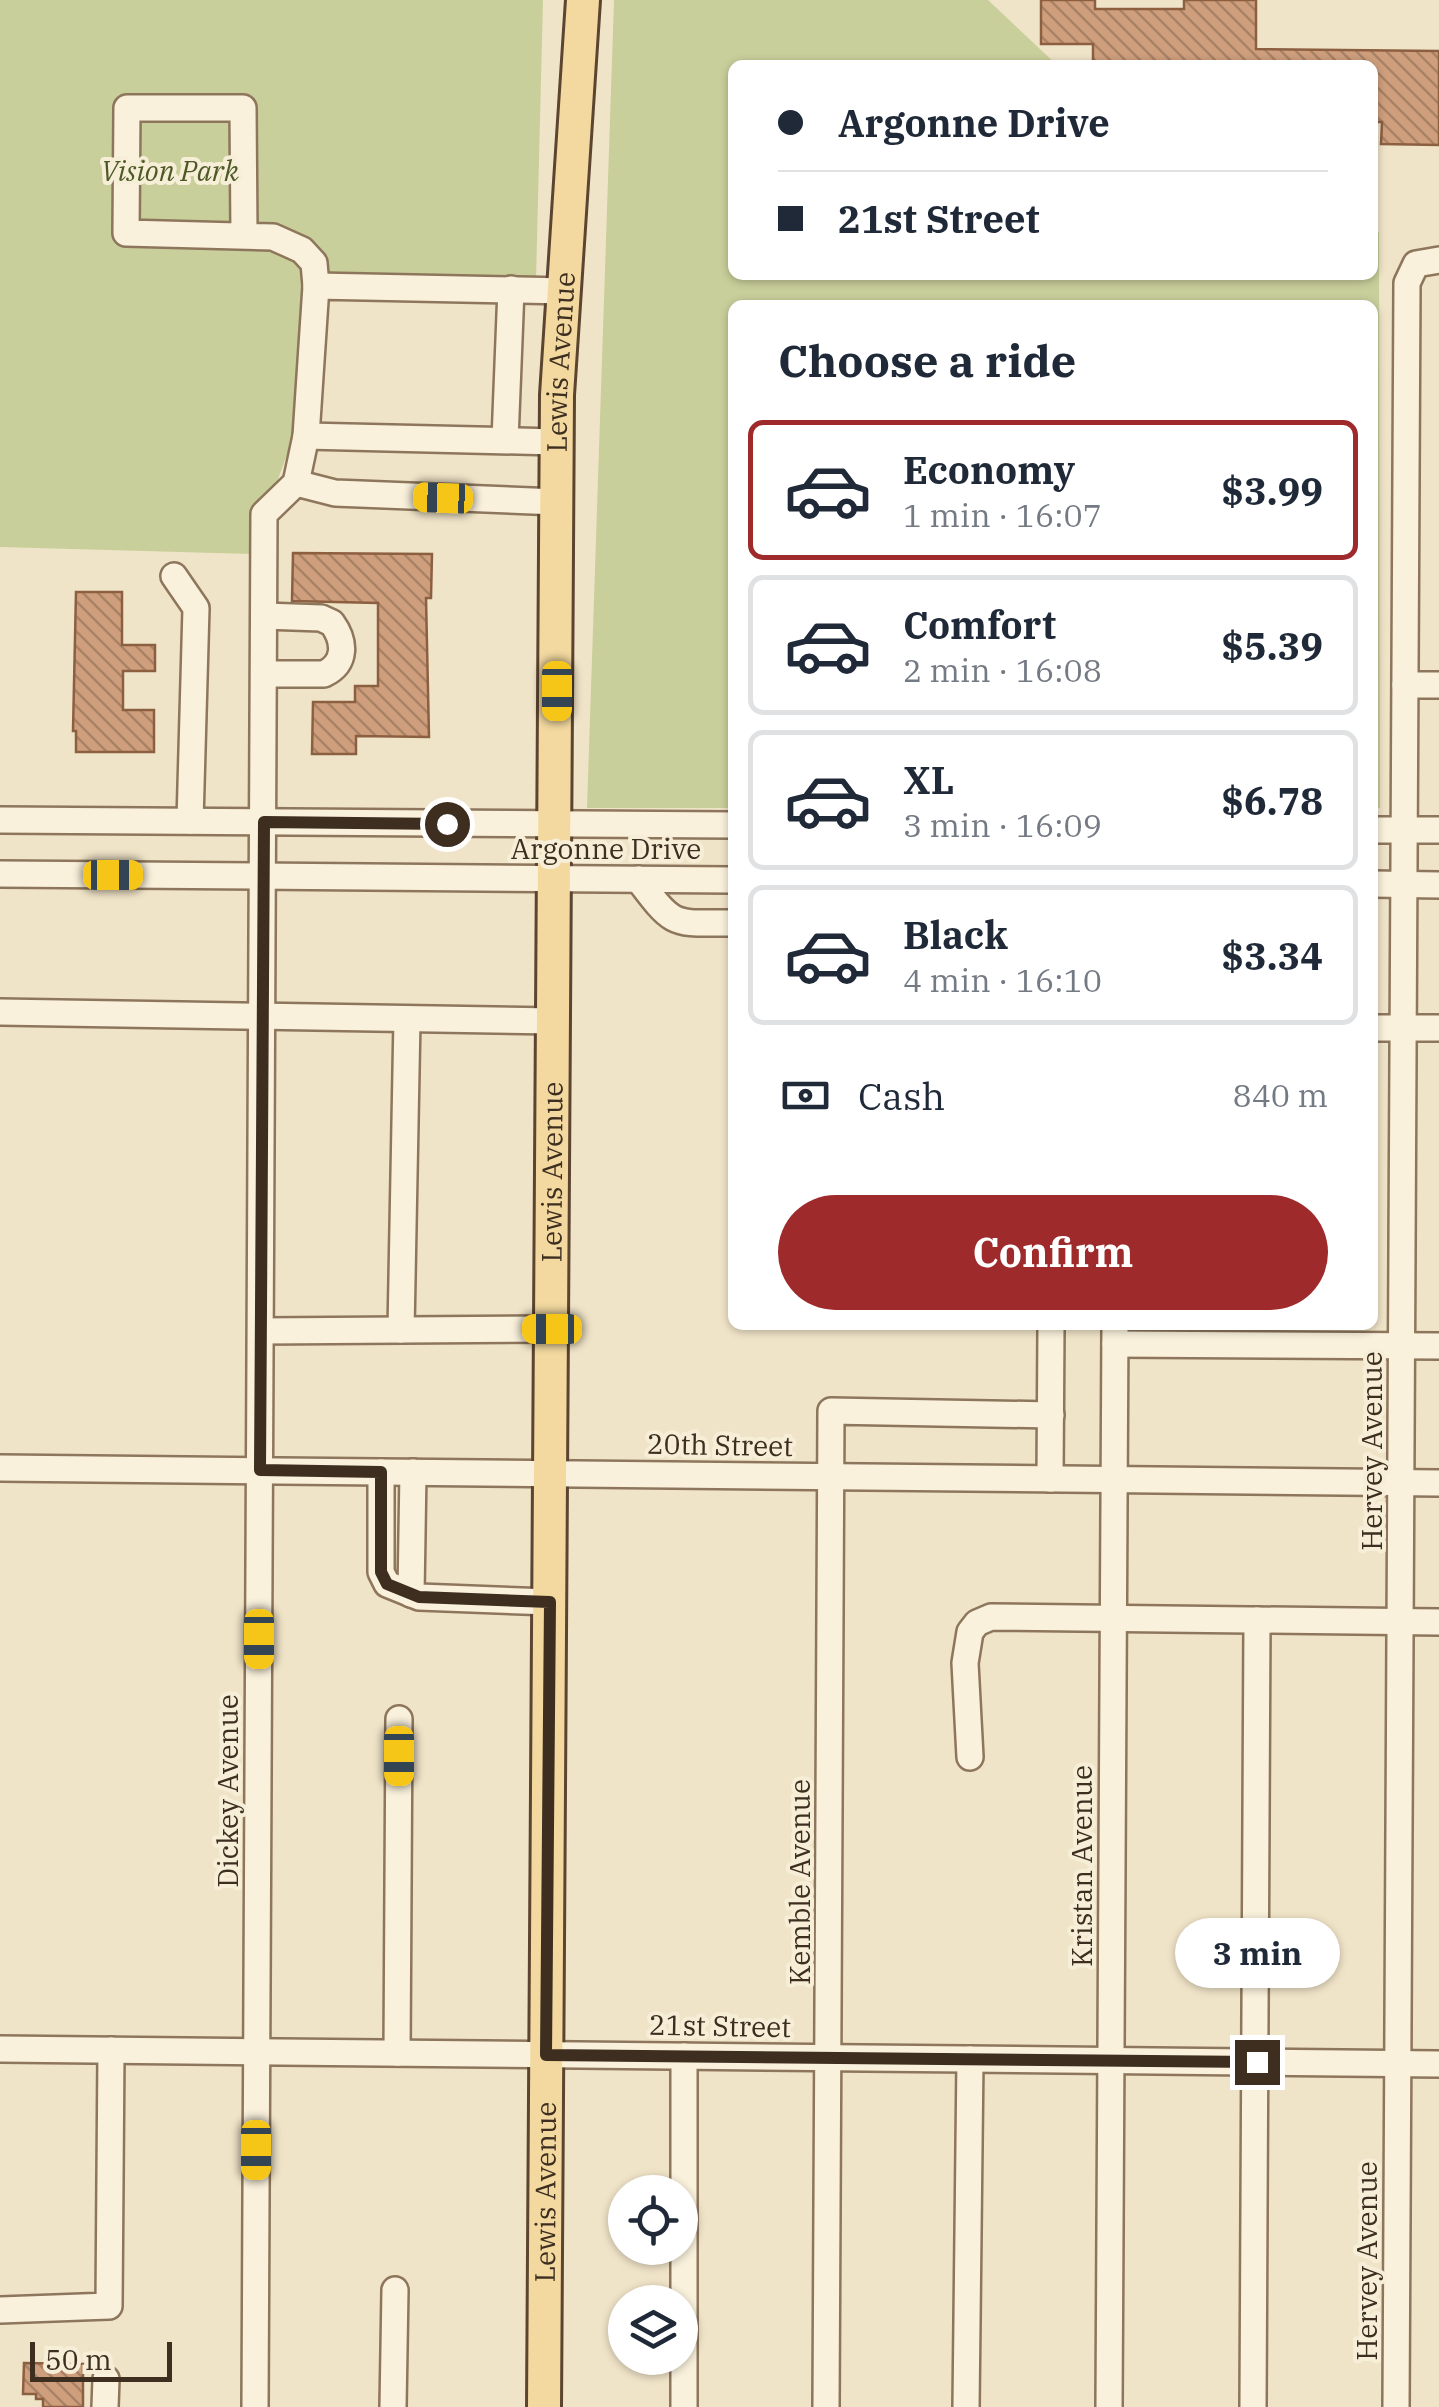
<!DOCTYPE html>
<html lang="en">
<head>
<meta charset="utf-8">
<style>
  :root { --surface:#fff; --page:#f6f6f7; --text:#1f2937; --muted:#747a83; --line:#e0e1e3; --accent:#9e2a2b }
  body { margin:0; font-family:"IBM Plex Serif",serif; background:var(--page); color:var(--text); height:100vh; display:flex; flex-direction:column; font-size:38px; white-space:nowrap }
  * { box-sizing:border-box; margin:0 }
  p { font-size:32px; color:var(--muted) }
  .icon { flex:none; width:55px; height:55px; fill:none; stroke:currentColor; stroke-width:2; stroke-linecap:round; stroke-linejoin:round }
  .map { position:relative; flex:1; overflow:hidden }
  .panel { position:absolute; left:728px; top:300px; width:650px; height:1030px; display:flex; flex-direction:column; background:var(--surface); border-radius:15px; box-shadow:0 2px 8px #0004 }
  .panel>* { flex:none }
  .top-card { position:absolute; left:728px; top:60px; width:650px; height:220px; border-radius:15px; box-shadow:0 2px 8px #0004; display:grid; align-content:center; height:220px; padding:0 50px; background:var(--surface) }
  .fabs { position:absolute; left:608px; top:2175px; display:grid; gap:20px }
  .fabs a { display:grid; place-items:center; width:90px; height:90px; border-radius:50%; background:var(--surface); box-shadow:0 2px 8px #0004; font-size:50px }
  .scale { position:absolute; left:30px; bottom:25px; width:142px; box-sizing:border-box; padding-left:10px; border:5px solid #3d2e20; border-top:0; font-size:28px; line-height:35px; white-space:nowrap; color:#3d2e20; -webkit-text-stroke:8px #f7eed8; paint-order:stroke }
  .end { position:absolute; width:45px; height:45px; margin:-22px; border:12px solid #3d2e20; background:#fff; box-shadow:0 0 0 5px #fff }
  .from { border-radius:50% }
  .bubble { position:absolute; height:70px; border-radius:35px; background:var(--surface); box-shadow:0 2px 8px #0004; font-size:32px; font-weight:700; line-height:70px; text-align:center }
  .car { position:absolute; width:30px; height:60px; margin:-30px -15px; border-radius:12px; box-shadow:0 0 8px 2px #0007; background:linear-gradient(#f5c518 24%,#345 0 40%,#f5c518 0 76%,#345 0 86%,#f5c518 0) }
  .top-card b { display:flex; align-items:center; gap:35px; height:95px; font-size:38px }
  .top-card b+b { border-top:2px solid var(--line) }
  .top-card i { width:25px; height:25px; background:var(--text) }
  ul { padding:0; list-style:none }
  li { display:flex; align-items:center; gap:30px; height:140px; margin:0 20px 15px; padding:0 30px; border:5px solid var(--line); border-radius:15px }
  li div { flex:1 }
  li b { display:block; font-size:38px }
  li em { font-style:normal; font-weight:700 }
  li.active { border-color:var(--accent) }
  li>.icon { width:90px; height:90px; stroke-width:1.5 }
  h2 { padding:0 50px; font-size:45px; line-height:120px }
  .pay { display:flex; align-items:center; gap:25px; height:110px; padding:0 50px; font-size:38px }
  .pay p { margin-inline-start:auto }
  .cta { display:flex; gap:20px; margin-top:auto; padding:20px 50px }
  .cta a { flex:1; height:115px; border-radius:60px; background:var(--accent); color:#fff; font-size:40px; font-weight:700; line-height:115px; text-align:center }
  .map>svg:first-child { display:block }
  .park { fill:#c9cf9b }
  .building { fill:url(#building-back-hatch); stroke:#8d5f41; stroke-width:2.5 }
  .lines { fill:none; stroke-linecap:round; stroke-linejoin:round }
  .minor-casing { stroke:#8d765c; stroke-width:30 }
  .major-casing { stroke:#5b4430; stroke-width:38 }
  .minor { stroke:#faf1dc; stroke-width:25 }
  .major { stroke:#f3d9a0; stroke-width:32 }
  .route { stroke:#3d2e20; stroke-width:12 }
  .labels { text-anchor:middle; stroke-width:8; stroke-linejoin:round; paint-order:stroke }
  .park-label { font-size:28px; font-style:italic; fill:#4d5a26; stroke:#f7eed8 }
  .street-label { font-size:28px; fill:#3d2e20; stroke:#f7eed8 }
</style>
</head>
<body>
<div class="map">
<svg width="1439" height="2407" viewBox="0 0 1439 2407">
  <defs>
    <pattern id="building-back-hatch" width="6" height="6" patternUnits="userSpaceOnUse" patternTransform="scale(2.5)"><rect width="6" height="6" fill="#cf9f7d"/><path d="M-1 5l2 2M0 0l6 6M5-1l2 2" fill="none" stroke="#a98266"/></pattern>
  </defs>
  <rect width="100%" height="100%" fill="#f0e4c8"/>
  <!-- park -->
  <g class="park">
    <path d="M0 0H543L536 280 304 276 294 435 251 554 0 547Z"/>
    <path d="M614 0H988L1057 65H732V275H1372L1373 230 1379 232 1380 808H1372V305H732V808H587Z"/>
  </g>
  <!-- building -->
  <g class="building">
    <path d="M1041 0H1095V9H1184V0H1256V49L1439 51V145L1381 144 1382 122H1372V65H1093V44H1041Z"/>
    <path d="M293 553 432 554 431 598H426L429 737 356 736V754H312L313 702H355V686H378V603L292 601Z"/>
    <path d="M76 592H122V645H155V671H123V710H154V752H76V731H73Z"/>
    <path d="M24 2363 83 2364V2407H43V2399H36V2394H23Z"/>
  </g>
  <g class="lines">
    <defs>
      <g id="minor">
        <path d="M244 235 243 108H127L126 233 273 237 302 250 314 263 316 286"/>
        <path d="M306 436 557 442"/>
        <path d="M505 440 511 289"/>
        <path d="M296 483 335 493 557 502"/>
        <path d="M174 576 196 608 190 821"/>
        <path d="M264 616 321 618 332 623C345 641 347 663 324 674H264"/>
        <path d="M1405 685H1439"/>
        <path d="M0 820 732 825"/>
        <path d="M1372 830H1439"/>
        <path d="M0 874 732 880"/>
        <path d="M638 879C675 928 672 923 732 923"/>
        <path d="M1372 884 1439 885"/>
        <path d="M0 1012 555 1021"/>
        <path d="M1372 1028H1439"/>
        <path d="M401 1330 407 1019"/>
        <path d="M261 1331 552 1329"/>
        <path d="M1115 1344 1439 1346"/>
        <path d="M0 1468 1439 1483"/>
        <path d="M381 1472V1572L387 1584 419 1597 550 1602"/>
        <path d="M1050 1479 1051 1325"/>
        <path d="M411 1594 413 1472"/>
        <path d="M970 1757 965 1663 970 1632 977 1623 991 1617 1439 1622"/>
        <path d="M0 2049 1439 2064"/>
        <path d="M397 2053 399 1719"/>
        <path d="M684 2056V2407"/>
        <path d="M0 2310 109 2306 111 2050"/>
        <path d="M105 2407 106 2379"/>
        <path d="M255 2407 264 514 296 483 306 436 316 286 566 291"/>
        <path d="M393 2407 395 2290"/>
        <path d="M826 2407 831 1411 1051 1415"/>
        <path d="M966 2407 970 2059"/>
        <path d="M1109 2407 1115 1325"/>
        <path d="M1253 2407 1257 1620"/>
        <path d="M1396 2407 1407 283 1416 264 1439 260"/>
      </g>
      <g id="major">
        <path id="s1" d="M544 2407 557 395 583 0"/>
      </g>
    </defs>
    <!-- minor casing -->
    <use href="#minor" class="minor-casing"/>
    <!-- major casing -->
    <use href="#major" class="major-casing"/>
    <!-- minor -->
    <use href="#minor" class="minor"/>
    <!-- major -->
    <use href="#major" class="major"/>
  </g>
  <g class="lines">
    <!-- route -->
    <path class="route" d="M447 824 264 822 260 1470 381 1472V1572L387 1584 419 1597 550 1602 546 2055 1257 2062"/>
  </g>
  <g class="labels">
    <!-- park labels -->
    <g class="park-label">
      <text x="170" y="181">Vision Park</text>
    </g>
    <!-- street labels -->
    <g class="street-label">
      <text dy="10" stroke="none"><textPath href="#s1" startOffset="2045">Lewis Avenue</textPath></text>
      <text x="606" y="859">Argonne Drive</text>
      <text dy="10" stroke="none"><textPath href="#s1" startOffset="1235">Lewis Avenue</textPath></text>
      <text transform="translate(720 1445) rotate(1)" y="10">20th Street</text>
      <text transform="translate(1372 1451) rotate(-90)" y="10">Hervey Avenue</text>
      <text transform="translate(228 1791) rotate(-90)" y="10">Dickey Avenue</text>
      <text transform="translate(1082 1866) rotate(-90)" y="10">Kristan Avenue</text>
      <text transform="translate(800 1882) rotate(-90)" y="10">Kemble Avenue</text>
      <text transform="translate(720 2026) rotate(1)" y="10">21st Street</text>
      <text dy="10" stroke="none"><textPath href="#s1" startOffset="215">Lewis Avenue</textPath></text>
      <text transform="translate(1367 2261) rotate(-90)" y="10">Hervey Avenue</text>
    </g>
  </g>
</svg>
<div class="fabs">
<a><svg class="icon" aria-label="locate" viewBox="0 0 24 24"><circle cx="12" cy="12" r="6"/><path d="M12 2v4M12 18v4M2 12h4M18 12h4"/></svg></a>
<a><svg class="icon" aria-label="layers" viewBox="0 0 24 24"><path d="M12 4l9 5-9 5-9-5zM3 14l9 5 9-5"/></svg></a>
</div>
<div class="scale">50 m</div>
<i class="end from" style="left:447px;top:824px"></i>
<i class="end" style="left:1257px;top:2062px"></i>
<div class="bubble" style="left:1175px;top:1918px;width:165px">3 min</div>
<i class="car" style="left:443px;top:498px;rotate:272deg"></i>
<i class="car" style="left:557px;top:691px;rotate:180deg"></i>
<i class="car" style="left:113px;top:875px;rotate:90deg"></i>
<i class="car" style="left:552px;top:1329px;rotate:270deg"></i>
<i class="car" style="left:259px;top:1639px;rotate:180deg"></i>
<i class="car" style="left:399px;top:1756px;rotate:180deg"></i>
<i class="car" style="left:256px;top:2150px;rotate:180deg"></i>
<div class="top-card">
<b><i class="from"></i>Argonne Drive</b>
<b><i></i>21st Street</b>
</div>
<section class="panel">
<h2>Choose a ride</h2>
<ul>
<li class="active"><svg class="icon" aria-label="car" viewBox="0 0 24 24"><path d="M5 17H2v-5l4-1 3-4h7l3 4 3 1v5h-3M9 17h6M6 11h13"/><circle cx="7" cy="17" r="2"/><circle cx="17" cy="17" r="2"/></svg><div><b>Economy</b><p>1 min · 16:07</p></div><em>$3.99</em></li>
<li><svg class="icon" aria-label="car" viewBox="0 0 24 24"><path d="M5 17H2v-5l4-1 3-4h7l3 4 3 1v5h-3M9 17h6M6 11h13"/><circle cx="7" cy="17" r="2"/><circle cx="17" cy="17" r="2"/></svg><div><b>Comfort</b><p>2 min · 16:08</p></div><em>$5.39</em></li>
<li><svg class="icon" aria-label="car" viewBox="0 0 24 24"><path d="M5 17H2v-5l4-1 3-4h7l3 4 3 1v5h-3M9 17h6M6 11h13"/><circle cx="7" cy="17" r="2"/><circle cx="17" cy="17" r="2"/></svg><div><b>XL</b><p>3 min · 16:09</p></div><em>$6.78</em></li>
<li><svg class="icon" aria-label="car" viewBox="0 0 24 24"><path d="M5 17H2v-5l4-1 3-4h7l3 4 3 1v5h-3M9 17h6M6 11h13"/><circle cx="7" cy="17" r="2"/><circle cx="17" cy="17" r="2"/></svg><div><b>Black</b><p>4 min · 16:10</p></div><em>$3.34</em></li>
</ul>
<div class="pay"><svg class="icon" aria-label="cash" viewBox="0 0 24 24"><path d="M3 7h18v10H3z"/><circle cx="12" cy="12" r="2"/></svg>Cash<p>840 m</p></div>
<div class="cta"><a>Confirm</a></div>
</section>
</div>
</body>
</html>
